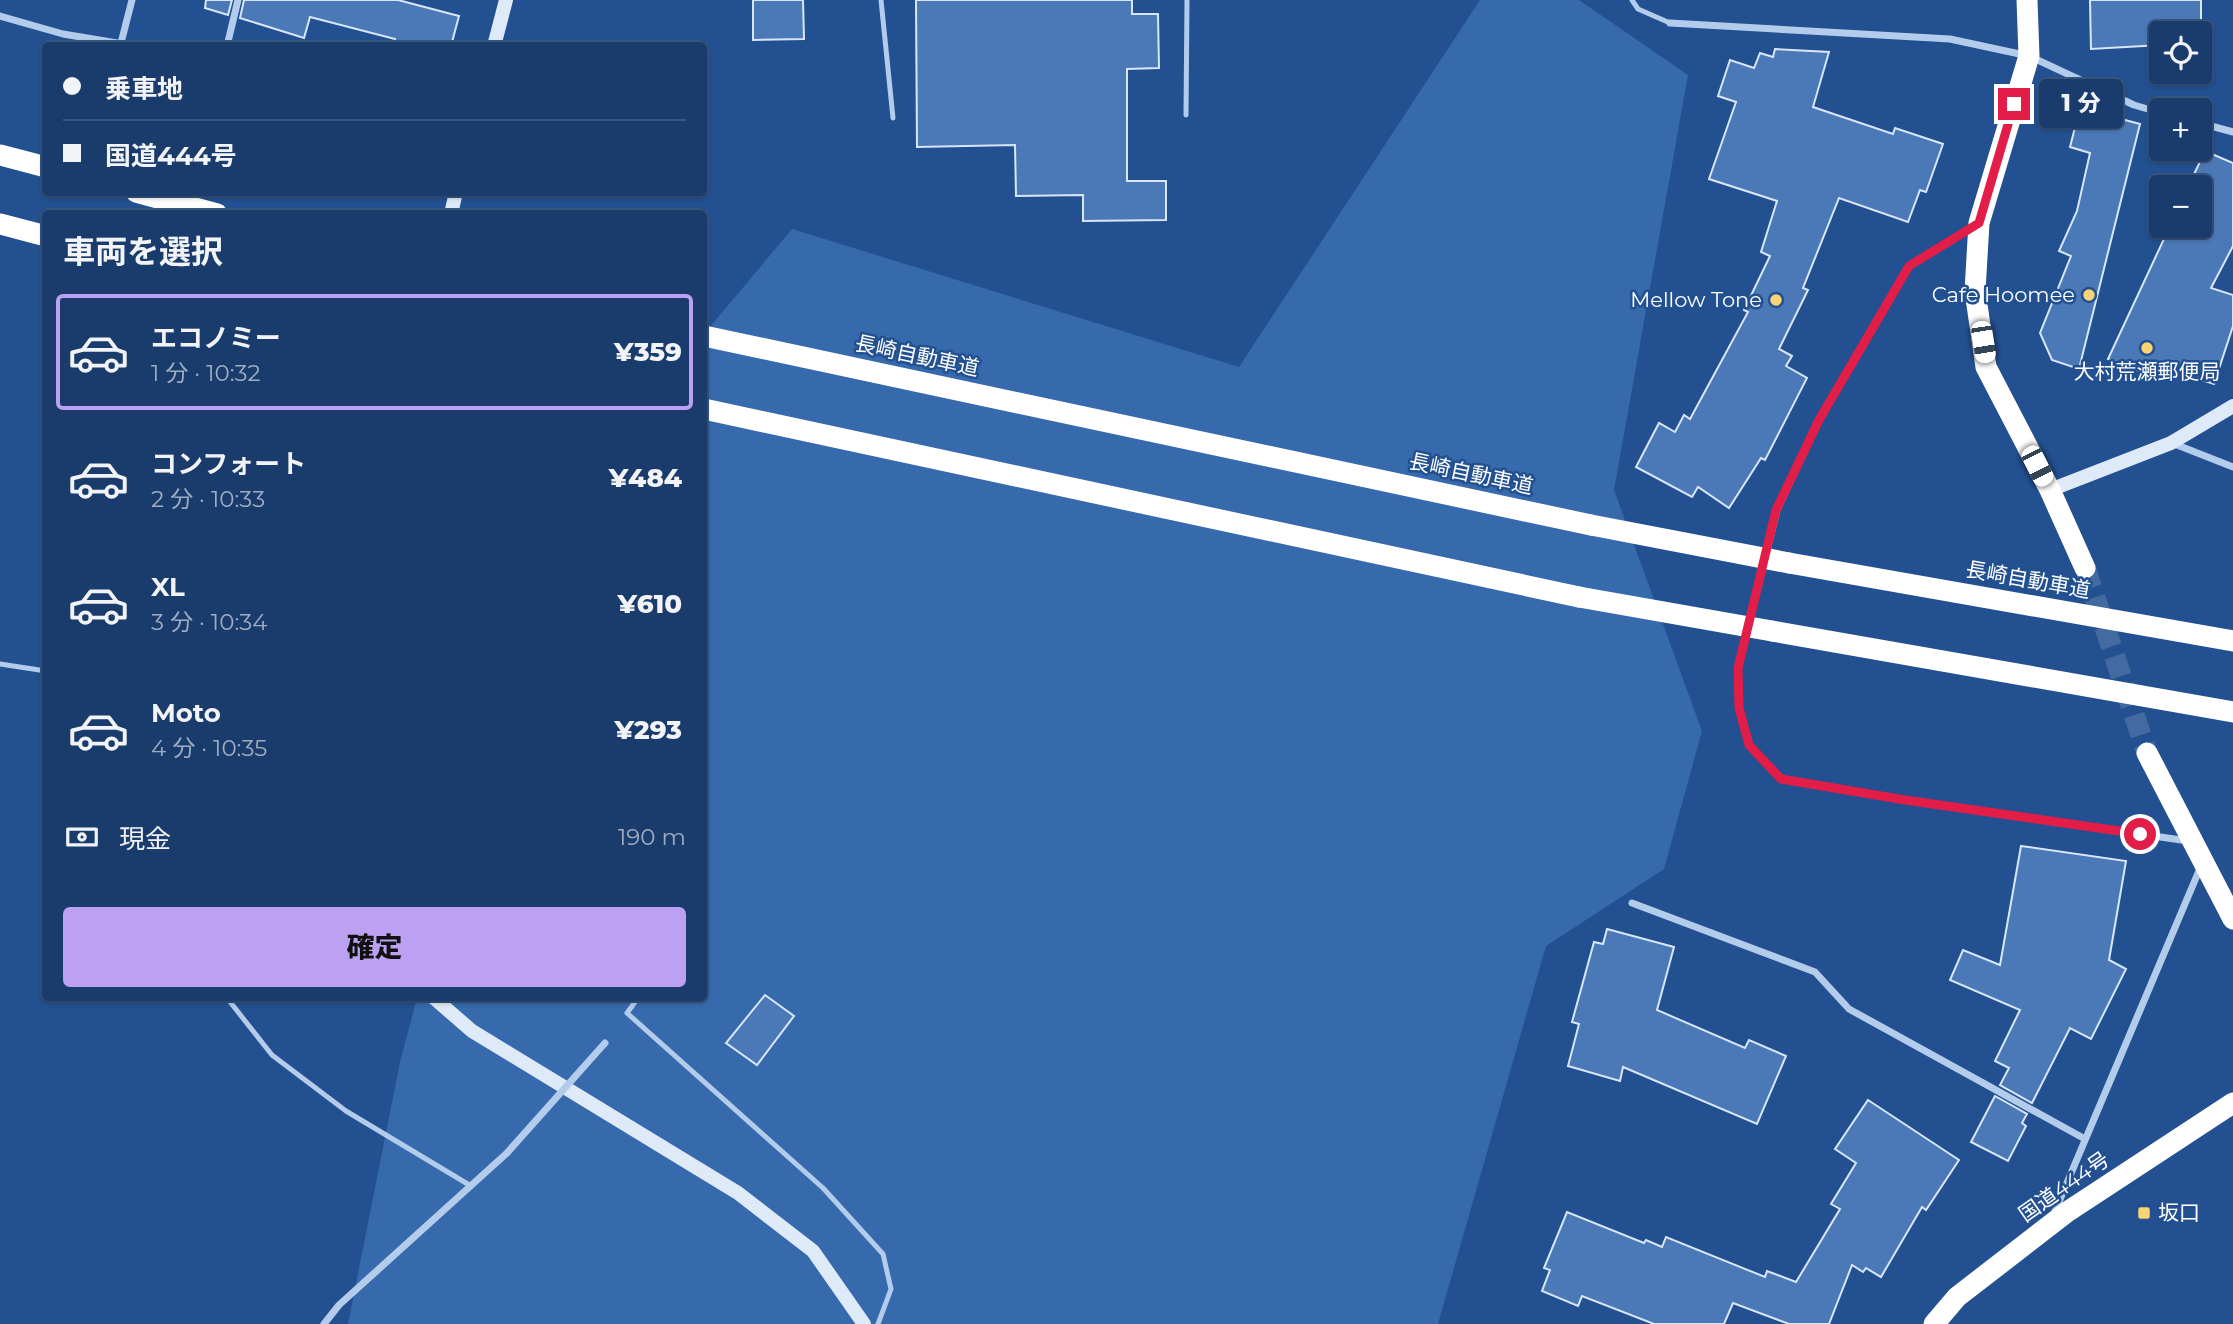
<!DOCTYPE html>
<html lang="ja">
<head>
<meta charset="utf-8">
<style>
  :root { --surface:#1a3c6c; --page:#274774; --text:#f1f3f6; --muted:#9fadc2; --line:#38567f; --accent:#bca0f2 }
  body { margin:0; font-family:Montserrat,"Noto Sans JP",sans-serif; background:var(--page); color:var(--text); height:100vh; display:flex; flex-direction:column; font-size:26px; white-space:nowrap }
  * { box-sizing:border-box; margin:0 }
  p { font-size:23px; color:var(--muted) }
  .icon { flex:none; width:38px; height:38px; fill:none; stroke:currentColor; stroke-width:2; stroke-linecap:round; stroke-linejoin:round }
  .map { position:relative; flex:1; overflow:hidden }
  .side { position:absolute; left:42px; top:210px; width:665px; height:791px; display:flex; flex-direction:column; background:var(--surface); border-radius:7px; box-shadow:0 2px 5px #0004,0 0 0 2px var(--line) }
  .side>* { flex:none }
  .banner { position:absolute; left:42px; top:42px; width:665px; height:154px; border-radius:7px; box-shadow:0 2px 5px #0004,0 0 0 2px var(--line); display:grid; align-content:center; height:154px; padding:0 21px; background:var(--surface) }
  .fabs { position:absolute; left:2149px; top:21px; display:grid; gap:14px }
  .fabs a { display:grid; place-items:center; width:63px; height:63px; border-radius:7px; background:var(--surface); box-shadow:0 2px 5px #0004,0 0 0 2px var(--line); font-size:35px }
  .end { position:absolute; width:32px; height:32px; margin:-16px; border:9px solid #e11d48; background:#fff; box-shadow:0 0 0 4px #fff }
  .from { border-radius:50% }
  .bubble { position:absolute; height:49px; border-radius:7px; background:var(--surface); box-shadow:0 2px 5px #0004,0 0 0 2px var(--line); font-size:23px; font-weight:800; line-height:49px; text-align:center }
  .car { position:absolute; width:21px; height:42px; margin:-21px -10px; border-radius:9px; box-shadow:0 0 5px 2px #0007; background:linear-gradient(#fff 24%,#345 0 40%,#fff 0 76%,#345 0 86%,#fff 0) }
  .banner b { display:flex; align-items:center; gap:24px; height:66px; font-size:26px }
  .banner b+b { border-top:2px solid var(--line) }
  .banner i { width:18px; height:18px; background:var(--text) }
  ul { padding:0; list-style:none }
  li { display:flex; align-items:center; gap:21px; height:116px; margin:0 14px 10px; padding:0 7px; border:4px solid transparent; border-radius:7px }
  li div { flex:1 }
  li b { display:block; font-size:26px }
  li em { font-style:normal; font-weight:800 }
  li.active { border-color:var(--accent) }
  li>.icon { width:63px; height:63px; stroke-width:1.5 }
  h2 { padding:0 21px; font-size:32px; line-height:84px }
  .pay { display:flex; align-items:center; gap:18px; height:77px; padding:0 21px; font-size:26px }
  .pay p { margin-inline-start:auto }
  .cta { display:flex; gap:14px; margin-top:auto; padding:14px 21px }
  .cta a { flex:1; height:80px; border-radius:7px; background:var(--accent); color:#111; font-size:28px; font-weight:800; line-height:80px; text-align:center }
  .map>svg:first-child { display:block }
  .green { fill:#366aad }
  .building { fill:#4b79b7; stroke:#d8e6f9; stroke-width:2 }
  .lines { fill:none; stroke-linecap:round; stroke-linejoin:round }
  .highway-tunnel { stroke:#436aa1; stroke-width:21; stroke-dasharray:21 10; stroke-linecap:butt }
  .lane { stroke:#b3ccec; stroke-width:5 }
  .street { stroke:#b3ccec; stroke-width:7 }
  .secondary { stroke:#dfeaf9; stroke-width:14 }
  .highway { stroke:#fff; stroke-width:21 }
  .street-bridge { stroke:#b3ccec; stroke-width:7 }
  .highway-bridge { stroke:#fff; stroke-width:21 }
  .route { stroke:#e11d48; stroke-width:9 }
  .poi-dot { fill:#f8d475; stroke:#225090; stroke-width:2.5 }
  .labels { text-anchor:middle; stroke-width:5; stroke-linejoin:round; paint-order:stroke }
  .poi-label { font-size:21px; fill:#fff; stroke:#225090; text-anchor:end }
  .street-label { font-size:21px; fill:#fff; stroke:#225090 }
</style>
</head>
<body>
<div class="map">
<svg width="2233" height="1324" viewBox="0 0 2233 1324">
  <rect width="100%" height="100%" fill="#225090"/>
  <!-- green -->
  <path class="green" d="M1480 0H1579L1688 75 1614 490 1702 731 1664 869 1546 946 1438 1324H348L400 1062 417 998H704V334L792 229 1239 367Z"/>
  <!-- building -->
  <g class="building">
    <path d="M206 0H232L228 15 205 8Z"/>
    <path d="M244 0H398L459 16 451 46H394L395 39 310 17 304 38 240 18Z"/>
    <path d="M753 0H803L804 39 753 40Z"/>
    <path d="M916 0H1132V14H1158L1159 68 1127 69V181H1166V220L1083 221V195L1016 196 1015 145 917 147Z"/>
    <path d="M2090 0H2201V44L2200 33H2161V45L2091 49Z"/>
    <path d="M1775 49 1829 52 1813 107 1893 134 1895 128 1943 144 1926 192 1920 190 1908 222 1839 198 1803 288 1808 290 1779 349 1792 356 1786 366 1807 378 1765 460 1761 458 1729 508 1698 487 1692 497 1636 467 1659 423 1675 432 1684 415 1690 419 1748 312 1744 310 1770 256 1761 252 1777 201 1709 179 1736 102 1718 96 1730 60 1754 68 1760 53 1773 57Z"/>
    <path d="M2080 108 2140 124 2079 369 2052 360 2040 333 2071 256 2059 251 2077 211 2090 153 2070 147Z"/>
    <path d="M2205 151 2233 163V246L2211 288 2233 295V326L2214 384 2162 367 2157 378 2108 359 2170 226H2200V187H2188Z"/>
    <path d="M2021 846 2126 861 2109 960 2126 969 2091 1039 2070 1028 2032 1103 2000 1085 2009 1068 1995 1061 2020 1010 1950 980 1963 950 2000 965Z"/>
    <path d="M1607 929 1674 947 1657 1010 1745 1048 1749 1040 1786 1056 1757 1124 1623 1067 1620 1081 1568 1066 1579 1024 1572 1022 1594 942 1603 944Z"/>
    <path d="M765 995 794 1016 757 1065 726 1043Z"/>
    <path d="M1995 1096 2027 1114 2022 1123 2026 1126 2008 1161 1971 1142Z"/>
    <path d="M1868 1100 1959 1160 1926 1210 1922 1207 1881 1277 1866 1268 1863 1272 1852 1265 1829 1324H1789L1733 1303 1724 1324H1654L1582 1296 1578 1306 1542 1291 1550 1270 1544 1268 1567 1212 1644 1243 1646 1240 1662 1247 1666 1237 1765 1277 1767 1271 1796 1282 1840 1209 1831 1204 1856 1163 1835 1149Z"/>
  </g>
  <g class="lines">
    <!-- highway-tunnel -->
    <path class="highway-tunnel" d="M2085 568 2147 753"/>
    <!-- lane -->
    <g class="lane">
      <path d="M881 0 893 118"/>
      <path d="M1632 0 1638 9 1670 23"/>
      <path d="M1186 115 1187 0"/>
      <path d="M0 664 46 671"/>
      <path d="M227 998 272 1055 346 1111 471 1186"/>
      <path d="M638 998 627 1013 823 1188 883 1254 891 1289 878 1324"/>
    </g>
    <!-- street -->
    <g class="street">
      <path d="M0 16 63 34 135 46"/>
      <path d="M1670 23 1950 39 2029 56 2134 105 2161 113"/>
      <path d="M121 43 132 0"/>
      <path d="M227 46 238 0"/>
      <path d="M2200 123 2233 132"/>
      <path d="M1976 225 1909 266 1819 420 1777 510 1738 668 1739 708 1749 745 1781 779 1905 800 2188 841"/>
      <path d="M2172 443 2233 467"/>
      <path d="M1632 903 1815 972 1849 1009 2085 1139"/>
      <path d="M2053 1216 2201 866"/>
      <path d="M324 1324 339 1305 507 1153"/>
    </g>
    <!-- secondary -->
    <g class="secondary">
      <path d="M494 46 506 0"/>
      <path d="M451 214 456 192"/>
      <path d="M2050 490 2171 443 2233 406"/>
      <path d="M434 998 472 1031 738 1193 813 1251 864 1324"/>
    </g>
    <!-- highway -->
    <g class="highway">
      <path d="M2027 0 2029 56 1979 223 1975 291 1986 367 2050 490 2085 568"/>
      <path d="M0 155 46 167"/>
      <path d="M136 192 217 214"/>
      <path d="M0 224 46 236"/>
      <path d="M704 336 1591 525"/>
      <path d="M704 409 1579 597"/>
      <path d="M1789 563 2233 641"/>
      <path d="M1772 631 2233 712"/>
      <path d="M2147 753 2233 919"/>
      <path d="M1934 1324 1957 1297 2067 1212 2233 1103"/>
    </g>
    <!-- street-bridge -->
    <path class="street-bridge" d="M507 1153 605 1043"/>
    <!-- highway-bridge -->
    <g class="highway-bridge">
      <path d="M1591 525 1789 563"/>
      <path d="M1579 597 1772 631"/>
    </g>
  </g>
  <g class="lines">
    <!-- route -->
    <path class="route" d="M2014 104 1979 223 1909 266 1819 420 1776 510 1738 668 1739 708 1749 745 1781 779 1905 800 2140 834"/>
  </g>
  <!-- markers -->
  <g class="poi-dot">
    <circle cx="2089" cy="295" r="7"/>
    <circle cx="1776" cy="300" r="7"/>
    <circle cx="2147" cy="348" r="7"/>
    <rect x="2137" y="1206" width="14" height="14" rx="3.5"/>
  </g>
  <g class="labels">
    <!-- poi labels -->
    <g class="poi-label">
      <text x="2075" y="302">Cafe Hoomee</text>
      <text x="1762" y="307">Mellow Tone</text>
      <text x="2147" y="379" text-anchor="middle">大村荒瀬郵便局</text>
      <text x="2158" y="1220" text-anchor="start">坂口</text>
    </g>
    <!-- street labels -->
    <g class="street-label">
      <text transform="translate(917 356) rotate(12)" y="7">長崎自動車道</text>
      <text transform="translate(1471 474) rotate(12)" y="7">長崎自動車道</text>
      <text transform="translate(2028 580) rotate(10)" y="7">長崎自動車道</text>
      <text transform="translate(2064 1187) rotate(-35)" y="7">国道444号</text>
    </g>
  </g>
</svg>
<div class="fabs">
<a><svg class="icon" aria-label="locate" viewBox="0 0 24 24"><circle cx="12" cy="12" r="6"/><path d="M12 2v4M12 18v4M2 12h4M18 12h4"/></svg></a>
<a>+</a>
<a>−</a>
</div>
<i class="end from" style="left:2140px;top:834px"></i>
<i class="end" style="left:2014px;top:104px"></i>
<div class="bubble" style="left:2039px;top:79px;width:84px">1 分</div>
<i class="car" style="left:1983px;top:342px;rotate:171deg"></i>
<i class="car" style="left:2037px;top:466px;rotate:153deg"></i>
<div class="banner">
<b><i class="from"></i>乗車地</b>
<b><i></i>国道444号</b>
</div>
<section class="side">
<h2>車両を選択</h2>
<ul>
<li class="active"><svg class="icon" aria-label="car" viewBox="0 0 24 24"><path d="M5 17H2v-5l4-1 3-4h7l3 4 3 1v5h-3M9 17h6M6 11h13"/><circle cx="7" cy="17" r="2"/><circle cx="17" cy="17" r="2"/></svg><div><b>エコノミー</b><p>1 分 · 10:32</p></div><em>¥359</em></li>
<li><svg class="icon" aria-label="car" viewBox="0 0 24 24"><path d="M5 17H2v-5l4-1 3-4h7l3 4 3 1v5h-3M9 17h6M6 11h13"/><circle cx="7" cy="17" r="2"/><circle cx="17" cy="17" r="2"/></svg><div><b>コンフォート</b><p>2 分 · 10:33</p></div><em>¥484</em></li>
<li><svg class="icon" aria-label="car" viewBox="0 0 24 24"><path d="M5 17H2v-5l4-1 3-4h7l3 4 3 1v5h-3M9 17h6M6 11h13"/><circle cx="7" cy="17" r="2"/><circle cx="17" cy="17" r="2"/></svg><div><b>XL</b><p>3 分 · 10:34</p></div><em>¥610</em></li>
<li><svg class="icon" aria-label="car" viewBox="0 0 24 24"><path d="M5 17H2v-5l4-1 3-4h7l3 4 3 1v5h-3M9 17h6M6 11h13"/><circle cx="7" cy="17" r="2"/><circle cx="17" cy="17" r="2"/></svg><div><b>Moto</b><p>4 分 · 10:35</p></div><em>¥293</em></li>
</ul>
<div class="pay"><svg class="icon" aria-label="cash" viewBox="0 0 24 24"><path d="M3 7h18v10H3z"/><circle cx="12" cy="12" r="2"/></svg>現金<p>190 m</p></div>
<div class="cta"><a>確定</a></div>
</section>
</div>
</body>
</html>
